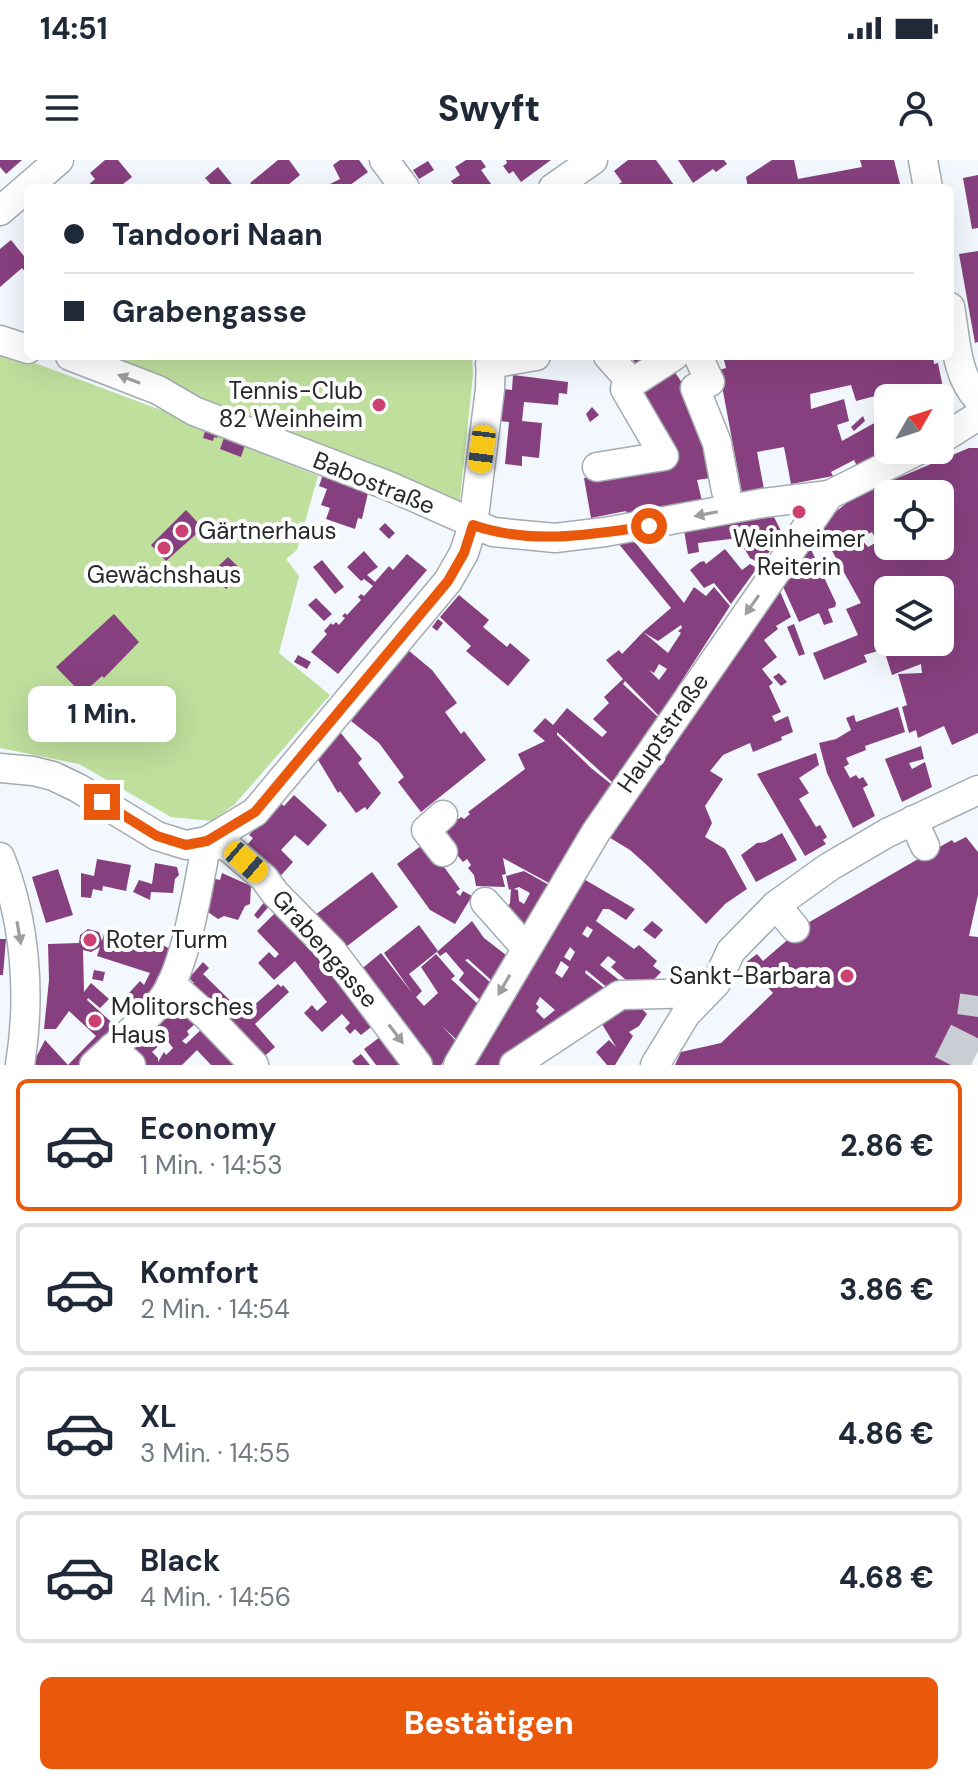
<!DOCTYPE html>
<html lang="de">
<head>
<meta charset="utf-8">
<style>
  :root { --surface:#fff; --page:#f6f6f7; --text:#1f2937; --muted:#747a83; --line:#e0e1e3; --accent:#ea580c }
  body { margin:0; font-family:"DM Sans",sans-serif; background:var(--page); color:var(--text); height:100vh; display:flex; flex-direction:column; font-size:30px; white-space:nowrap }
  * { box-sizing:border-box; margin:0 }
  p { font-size:26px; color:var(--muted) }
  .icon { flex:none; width:44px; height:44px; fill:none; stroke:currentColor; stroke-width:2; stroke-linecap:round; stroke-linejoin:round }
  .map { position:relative; height:905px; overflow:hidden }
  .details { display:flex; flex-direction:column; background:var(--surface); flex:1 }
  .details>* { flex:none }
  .banner { position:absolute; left:24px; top:24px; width:930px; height:176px; border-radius:12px; box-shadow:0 8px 32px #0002; display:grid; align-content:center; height:176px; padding:0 40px; background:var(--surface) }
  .needle { width:52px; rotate:51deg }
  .buttons { position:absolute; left:874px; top:224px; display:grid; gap:16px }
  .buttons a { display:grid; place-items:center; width:80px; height:80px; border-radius:12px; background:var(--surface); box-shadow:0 8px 32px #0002; font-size:40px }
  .end { position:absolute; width:36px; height:36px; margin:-18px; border:10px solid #ea580c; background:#fff; box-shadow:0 0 0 4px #fff }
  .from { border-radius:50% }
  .bubble { position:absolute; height:56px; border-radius:12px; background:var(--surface); box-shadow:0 8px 32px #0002; font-size:26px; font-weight:800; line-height:56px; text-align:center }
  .car { position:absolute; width:24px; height:48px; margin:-24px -12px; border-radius:10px; box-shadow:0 0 6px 2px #0007; background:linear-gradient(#f5c518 24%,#345 0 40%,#f5c518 0 76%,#345 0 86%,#f5c518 0) }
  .banner b { display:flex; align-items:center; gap:28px; height:76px; font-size:30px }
  .banner b+b { border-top:2px solid var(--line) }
  .banner i { width:20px; height:20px; background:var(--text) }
  ul { padding:14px 0 0; list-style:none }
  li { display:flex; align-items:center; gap:24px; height:132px; margin:0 16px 12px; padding:0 24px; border:4px solid var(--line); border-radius:12px }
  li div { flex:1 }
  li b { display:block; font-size:30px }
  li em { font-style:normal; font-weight:800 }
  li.selected { border-color:var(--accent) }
  li>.icon { width:72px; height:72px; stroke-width:1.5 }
  .primary-button { display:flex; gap:16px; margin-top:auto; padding:16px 40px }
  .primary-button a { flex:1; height:92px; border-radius:12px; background:var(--accent); color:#fff; font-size:32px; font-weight:800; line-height:92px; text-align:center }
  .status { display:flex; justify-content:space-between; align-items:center; height:56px; padding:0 40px; background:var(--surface); direction:ltr }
  .status svg { height:22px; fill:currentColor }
  header { display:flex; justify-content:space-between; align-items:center; height:104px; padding:0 40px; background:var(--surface); font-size:36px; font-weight:800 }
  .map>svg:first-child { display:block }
  .green { fill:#bfdf9d }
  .building { fill:#87407f; fill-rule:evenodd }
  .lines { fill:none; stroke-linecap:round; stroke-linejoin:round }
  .major-tunnel { stroke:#c9ced4; stroke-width:36; stroke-dasharray:36 18; stroke-linecap:butt }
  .minor-casing { stroke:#a5acb1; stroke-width:31 }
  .minor { stroke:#fff; stroke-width:28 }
  .oneway { fill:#9d9e9f }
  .route { stroke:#ea580c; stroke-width:10 }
  .poi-dot { fill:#cc4072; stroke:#fff; stroke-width:3 }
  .labels { text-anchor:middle; stroke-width:8; stroke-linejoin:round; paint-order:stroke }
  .poi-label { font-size:24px; fill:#26282a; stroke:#fff; text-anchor:start }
  .street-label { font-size:24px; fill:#26282a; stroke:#fff }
</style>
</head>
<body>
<div class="status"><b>14:51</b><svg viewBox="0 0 49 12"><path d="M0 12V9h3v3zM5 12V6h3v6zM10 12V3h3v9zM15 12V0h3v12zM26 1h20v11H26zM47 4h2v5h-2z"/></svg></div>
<header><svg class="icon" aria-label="menu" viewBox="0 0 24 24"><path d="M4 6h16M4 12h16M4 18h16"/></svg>Swyft<svg class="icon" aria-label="person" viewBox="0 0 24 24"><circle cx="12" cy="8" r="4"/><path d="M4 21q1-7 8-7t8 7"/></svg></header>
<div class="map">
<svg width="978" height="905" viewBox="0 0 978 905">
  <rect width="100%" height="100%" fill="#f2f8fe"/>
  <!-- green -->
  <g class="green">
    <path d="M0 190 247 282 268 296 318 316 297 390 286 399 299 416 279 493 330 535 235 644 212 661 171 657 79 604 0 588Z"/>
    <path d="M118 196H472L473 215 459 348 111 201Z"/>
  </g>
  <!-- building -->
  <g class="building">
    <path d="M0 0H22L6 14 0 7Z"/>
    <path d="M105 0H118L132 17 118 28H85L95 19 90 13Z"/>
    <path d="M278 0H289L300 15 288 25 290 28H283L280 24 274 28H254L250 23Z"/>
    <path d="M340 0H359L368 12 346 28H322L340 19 333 5Z"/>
    <path d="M466 0H481L486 7 481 10 494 28H456L451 21 460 15 455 7Z"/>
    <path d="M506 0H551L521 22 513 11 509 14 503 6 507 3Z"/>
    <path d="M628 0H656L674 25 670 28H618L617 25 622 22 614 11Z"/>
    <path d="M678 0H724L727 4 716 12 713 9 693 23Z"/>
    <path d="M772 0H794L798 19 862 7 860 0H894L901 28H748L746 17Z"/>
    <path d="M428 1 434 10 419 19 413 10Z"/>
    <path d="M218 7 231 23 235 28H214L205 18Z"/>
    <path d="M978 15V68L972 69 963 18Z"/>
    <path d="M11 80 28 101V115L22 108 0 127V89Z"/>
    <path d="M978 91V182L975 183 959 94Z"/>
    <path d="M631 196H658L638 208Z"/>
    <path d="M723 196H933L934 204 938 203 943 228 938 238H902L904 233 902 226 885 230 888 239V290L857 306 854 300 831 312 833 316 791 324 784 287 757 292 764 329 742 333 719 210 726 208ZM851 225 856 241 879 235 882 245 875 252 878 261 842 281 837 265 849 261 844 239 811 249 810 234Z"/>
    <path d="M674 211 696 243 717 317 697 320 702 341 627 355 626 351 591 358 584 318 670 300 636 238Z"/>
    <path d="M513 215 568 222 567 234 559 233 558 245 524 242 522 261 542 263 539 298 522 296V306L505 304 509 262 500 261 503 229 512 230Z"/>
    <path d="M592 247 599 255 590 262 586 254Z"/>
    <path d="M863 256 865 261 854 271 851 267Z"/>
    <path d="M206 268 220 270 217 278 214 277 213 281 203 278Z"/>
    <path d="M225 275 246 282 241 297 220 289Z"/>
    <path d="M969 288H978V573L952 585 944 566 918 578 916 570 909 573 902 547 907 545 898 514 922 513 921 504 892 515 884 490 878 491 864 495 867 502 824 520 813 493 858 475 846 449 861 443 821 371 822 363 855 336ZM888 334H940V386H888ZM872 372 877 382 868 387 860 378ZM888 430H940V482H888V446H886L882 438 888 435Z"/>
    <path d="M325 309 343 315 340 323 368 333 362 359 358 358 355 369 326 359 330 348 321 345 327 329 319 326Z"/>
    <path d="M186 350 203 368 166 401 151 385Z"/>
    <path d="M774 357 782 373 761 404 750 398 738 378 698 383 699 392 688 394 684 370Z"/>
    <path d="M385 363 395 373 389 379 379 369Z"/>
    <path d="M634 381 684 443 694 427 706 436 714 427 730 446 659 556 625 521 623 524 658 557 612 622 557 572V575L591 608 611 624 549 723 503 698 506 714 502 715 505 727 476 726 474 715 468 708 471 705 467 699 463 702 440 674 461 657 464 659 470 654 468 652 525 609 518 594 545 581 533 571 545 558 553 565 567 548 602 577 607 572 593 559 609 543 604 537 623 519 606 500 619 490 622 494 643 472 668 493 681 473 678 471 682 468 681 465 658 481 643 472 671 448 618 383ZM659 504 667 509 659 520 649 510 654 513Z"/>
    <path d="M809 385 836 443 835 447 828 449 833 462 824 465 819 453 799 462 780 420Z"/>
    <path d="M725 389 742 410 750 404 757 408 731 444 714 423 704 428 690 410 700 402 704 401 706 404Z"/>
    <path d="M364 391 378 407 367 415 375 422 389 406 393 410 407 394 427 410 338 514 311 492 327 474 324 471 331 463 333 465 336 462 339 465 345 458 342 456 345 453 347 455 361 440 358 437 361 434 364 436 373 426 364 419 361 421 347 407Z"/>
    <path d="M228 397 244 412 226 429 211 413Z"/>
    <path d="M322 400 344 427 335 434 313 407Z"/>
    <path d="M776 422 791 457 776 466 778 469 764 480 777 497 762 509 773 523 769 526 781 552 772 556 775 562 788 556 793 572 781 577 782 580 753 592 750 583 723 595 710 611 723 619 705 646 712 663 705 677 725 689 747 729 725 744 706 764 649 707 630 690 607 676Z"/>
    <path d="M459 435 489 460 483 467 507 487 510 483 530 500 508 526 466 491 471 486 440 457Z"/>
    <path d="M316 438 332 454 324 461 308 445Z"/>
    <path d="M114 454 139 482 104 518 102 516 82 534 56 507Z"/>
    <path d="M438 459 443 463 437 471 432 467Z"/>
    <path d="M794 464 805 494 799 496 787 467Z"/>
    <path d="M408 490 432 510 457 543 445 552 461 574 464 571 486 600 421 652 398 622 404 617 379 583 351 561Z"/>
    <path d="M298 495 311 502 307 509 294 502Z"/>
    <path d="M779 513 787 522 781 526 773 517Z"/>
    <path d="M898 547 905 572 865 586 866 590 846 598 849 604 844 607 850 618 856 615 859 619 863 617 868 625 863 628 875 656 853 668 827 613 819 583 836 579 851 570 846 558 854 555 856 562Z"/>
    <path d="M340 572 362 599 358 603 381 633 367 650 365 647 356 653 340 631 338 633 317 598Z"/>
    <path d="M921 586 924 599 909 603 912 609 925 602 932 627 902 642 885 599Z"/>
    <path d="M816 593 819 605 799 618 809 633 799 639 816 667 820 665 827 677 823 680 826 684 805 696 757 614Z"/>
    <path d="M294 635 327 665 308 686 295 675 281 690 293 702 276 721 243 690 253 678 249 675 279 642 284 646Z"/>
    <path d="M782 673 797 700 756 722 741 695 757 683 765 682Z"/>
    <path d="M966 677 978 692V735L969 776 978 777V888L952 905H675L681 892 721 883 773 833 745 803 757 794 763 801 806 764 925 695 952 680 954 683Z"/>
    <path d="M426 682 460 729 456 732 460 736 463 731 472 736 455 764 430 750 397 704Z"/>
    <path d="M97 699 131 705 126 731 103 726 102 731 93 729 91 738 81 737V713L94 716Z"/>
    <path d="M155 703 177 707 179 715 175 719 173 733 151 732 150 740 133 732 139 720 152 724Z"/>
    <path d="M58 709 73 755 46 763 32 717Z"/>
    <path d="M524 711 549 725 522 769 502 757 510 743 511 729 509 730 506 716ZM519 727 530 733 524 744 519 741 518 730 514 729Z"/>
    <path d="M372 712 398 747 342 790 315 755Z"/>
    <path d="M222 713 251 726 250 744 245 746 238 760 224 756 218 759 205 750 211 718 220 720Z"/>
    <path d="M582 718 635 749 626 760 609 749H603L596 761 634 789 639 785 657 801 653 806 661 812 647 827H634L611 807 616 802 608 796 600 805 619 820 609 829 586 810 585 813 608 831 549 880 500 905H468ZM587 766 593 770 588 778 582 774ZM570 787 575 792 570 801 564 797ZM561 801 569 807 562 818 555 813ZM540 837 555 850 544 859 536 851 539 847 536 844Z"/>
    <path d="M266 740 271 744 258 759 254 755Z"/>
    <path d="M278 750 375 864 361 875 355 869 350 874 345 868 350 863 342 854 322 872 304 853 312 845 317 851 327 842 295 801 274 820 258 803 269 792 275 798 279 794 257 771Z"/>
    <path d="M472 761 484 778 506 795 491 820 468 799 465 800 491 823 481 841 459 820 464 813 446 792 440 796 437 792Z"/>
    <path d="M652 761 663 770 655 779 643 770Z"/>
    <path d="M419 765 438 791 409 814 422 831 416 837 424 846 438 833 421 807 436 794 455 816 451 819 479 845 458 881 442 866 457 882 441 905H429L359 811 381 793 413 834 384 793Z"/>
    <path d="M106 767 163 785 175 792 164 818 128 857 120 849 119 844 140 821 144 825 150 813 97 796 100 787 91 792 83 790 84 832 91 823 109 839 100 848 88 838 87 840 118 868 81 905H32L45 880 68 905 96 876 69 851 56 869H44L49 820 48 784 79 783 80 775 88 769 99 772 102 781Z"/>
    <path d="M0 779H6L3 815H0Z"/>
    <path d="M203 802 209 808 203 814 244 854 278 824 281 827 283 825 289 832 255 864 275 887 260 900 190 826 194 823 189 818Z"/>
    <path d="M94 810 105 812 103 821 92 819Z"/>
    <path d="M632 839 647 854 639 866 629 872 633 876 615 905H607L596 892 609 880 616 887 597 856Z"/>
    <path d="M184 841 202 858 187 871 189 875 182 881 186 884 207 864 240 905H211L197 890 182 905H141L122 888 152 862ZM166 879 173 888 166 895 164 892 158 902V898L152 892Z"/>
    <path d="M384 874 408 905H376L364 889Z"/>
    <path d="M361 894 370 905H355L352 901Z"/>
  </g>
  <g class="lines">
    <!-- major-tunnel -->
    <path class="major-tunnel" d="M951 905 975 857 978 836"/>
    <defs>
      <g id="minor">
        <path d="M384 0 405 28"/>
        <path d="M923 0 928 28"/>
        <path d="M553 28 593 0"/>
        <path d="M0 51 59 0"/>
        <path d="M950 147C956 178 955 214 978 239"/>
        <path d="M0 180 28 189"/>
        <path d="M70 196 158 230 194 251 389 326 493 372 555 378 605 372 763 343 829 335"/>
        <path d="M608 196 632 223 674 196"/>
        <path d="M698 196 710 222 695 228 717 283 726 331"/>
        <path d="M490 204 536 196"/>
        <path d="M940 280 978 256"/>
        <path d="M597 307 664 296 625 229 632 223"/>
        <path d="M0 608 33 611 53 616 78 628 157 676 186 685 207 681 228 687 264 718 275 733 332 791 418 905"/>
        <path d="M443 655 426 670 443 692"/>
        <path d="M913 660 925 686"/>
        <path d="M0 697C26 762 31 837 20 905"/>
        <path d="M485 742 526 788"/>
        <path d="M776 745 795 768"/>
        <path d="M171 824 207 856 254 905"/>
        <path d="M112 888 131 905"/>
        <path d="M94 905C116 884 142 864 161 841 186 811 199 721 207 681L255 652 448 421 464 393 473 365 490 229 491 196"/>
        <path d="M458 905 596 672 829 335 919 290"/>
        <path d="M514 905 620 835 706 833"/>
        <path d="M655 905 686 854 716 823 731 791 776 745 829 707 887 673 978 630"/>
      </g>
    </defs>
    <!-- minor casing -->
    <use href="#minor" class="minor-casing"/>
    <!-- minor -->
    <use href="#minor" class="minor"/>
  </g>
  <!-- one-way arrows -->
  <defs><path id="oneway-solid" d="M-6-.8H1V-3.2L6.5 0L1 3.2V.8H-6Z" transform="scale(2)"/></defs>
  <g class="oneway">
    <use href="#oneway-solid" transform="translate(129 219) rotate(-159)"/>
    <use href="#oneway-solid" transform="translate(706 354) rotate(169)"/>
    <use href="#oneway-solid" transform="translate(752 445) rotate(125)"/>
    <use href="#oneway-solid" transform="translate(19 773) rotate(80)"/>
    <use href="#oneway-solid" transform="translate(504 825) rotate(120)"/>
    <use href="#oneway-solid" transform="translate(396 874) rotate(53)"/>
  </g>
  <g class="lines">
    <!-- route -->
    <path class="route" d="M102 642 157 676 186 685 207 681 255 652 448 421 464 393 473 365C530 385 590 375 649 366"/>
  </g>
  <!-- markers -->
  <g class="poi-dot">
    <circle cx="379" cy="245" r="8"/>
    <circle cx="799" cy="352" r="8"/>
    <circle cx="182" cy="371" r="8"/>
    <circle cx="164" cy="388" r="8"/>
    <circle cx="90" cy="780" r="8"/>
    <circle cx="847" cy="816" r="8"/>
    <circle cx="95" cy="861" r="8"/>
  </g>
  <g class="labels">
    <!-- poi labels -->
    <g class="poi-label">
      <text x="363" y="239" text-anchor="end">Tennis-Club<tspan x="363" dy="28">82 Weinheim</tspan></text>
      <text x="198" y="379">Gärtnerhaus</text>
      <text x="799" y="387" text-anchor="middle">Weinheimer<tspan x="799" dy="28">Reiterin</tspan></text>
      <text x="164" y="423" text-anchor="middle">Gewächshaus</text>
      <text x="106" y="788">Roter Turm</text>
      <text x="831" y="824" text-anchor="end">Sankt-Barbara</text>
      <text x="111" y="855">Molitorsches<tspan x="111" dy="28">Haus</tspan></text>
    </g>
    <!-- street labels -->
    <g class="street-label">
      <text transform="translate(374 323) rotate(22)" y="8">Babostraße</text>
      <text transform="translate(663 573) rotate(-55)" y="8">Hauptstraße</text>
      <text transform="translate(325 789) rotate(49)" y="8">Grabengasse</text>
    </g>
  </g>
</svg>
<div class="buttons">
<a><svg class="needle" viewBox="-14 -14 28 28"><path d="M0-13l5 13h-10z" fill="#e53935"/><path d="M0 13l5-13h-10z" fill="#747a83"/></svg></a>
<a><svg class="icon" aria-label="locate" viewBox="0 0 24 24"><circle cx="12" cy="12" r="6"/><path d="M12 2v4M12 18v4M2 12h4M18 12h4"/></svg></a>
<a><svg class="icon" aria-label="layers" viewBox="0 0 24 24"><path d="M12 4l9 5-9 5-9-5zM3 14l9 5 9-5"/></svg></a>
</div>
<i class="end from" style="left:649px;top:366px"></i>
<i class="end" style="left:102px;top:642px"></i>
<div class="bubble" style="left:28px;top:526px;width:148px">1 Min.</div>
<i class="car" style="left:482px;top:289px;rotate:187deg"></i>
<i class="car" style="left:246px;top:702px;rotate:131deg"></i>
<div class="banner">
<b><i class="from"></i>Tandoori Naan</b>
<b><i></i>Grabengasse</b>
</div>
</div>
<section class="details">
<ul>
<li class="selected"><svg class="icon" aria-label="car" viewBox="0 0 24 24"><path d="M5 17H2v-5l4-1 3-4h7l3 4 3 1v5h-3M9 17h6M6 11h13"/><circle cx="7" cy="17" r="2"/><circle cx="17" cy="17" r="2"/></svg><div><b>Economy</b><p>1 Min. · 14:53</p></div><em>2.86 €</em></li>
<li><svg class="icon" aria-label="car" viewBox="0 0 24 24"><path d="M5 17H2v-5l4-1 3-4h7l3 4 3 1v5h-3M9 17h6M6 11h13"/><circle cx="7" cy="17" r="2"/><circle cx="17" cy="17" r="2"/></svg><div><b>Komfort</b><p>2 Min. · 14:54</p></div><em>3.86 €</em></li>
<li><svg class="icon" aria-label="car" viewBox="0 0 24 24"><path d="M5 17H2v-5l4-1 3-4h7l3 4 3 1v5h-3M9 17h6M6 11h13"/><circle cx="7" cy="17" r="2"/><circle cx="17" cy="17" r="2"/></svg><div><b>XL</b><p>3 Min. · 14:55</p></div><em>4.86 €</em></li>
<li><svg class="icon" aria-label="car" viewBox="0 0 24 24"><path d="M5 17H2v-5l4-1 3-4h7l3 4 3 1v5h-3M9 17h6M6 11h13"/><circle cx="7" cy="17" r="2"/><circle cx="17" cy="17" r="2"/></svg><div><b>Black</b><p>4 Min. · 14:56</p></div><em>4.68 €</em></li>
</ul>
<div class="primary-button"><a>Bestätigen</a></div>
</section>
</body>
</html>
